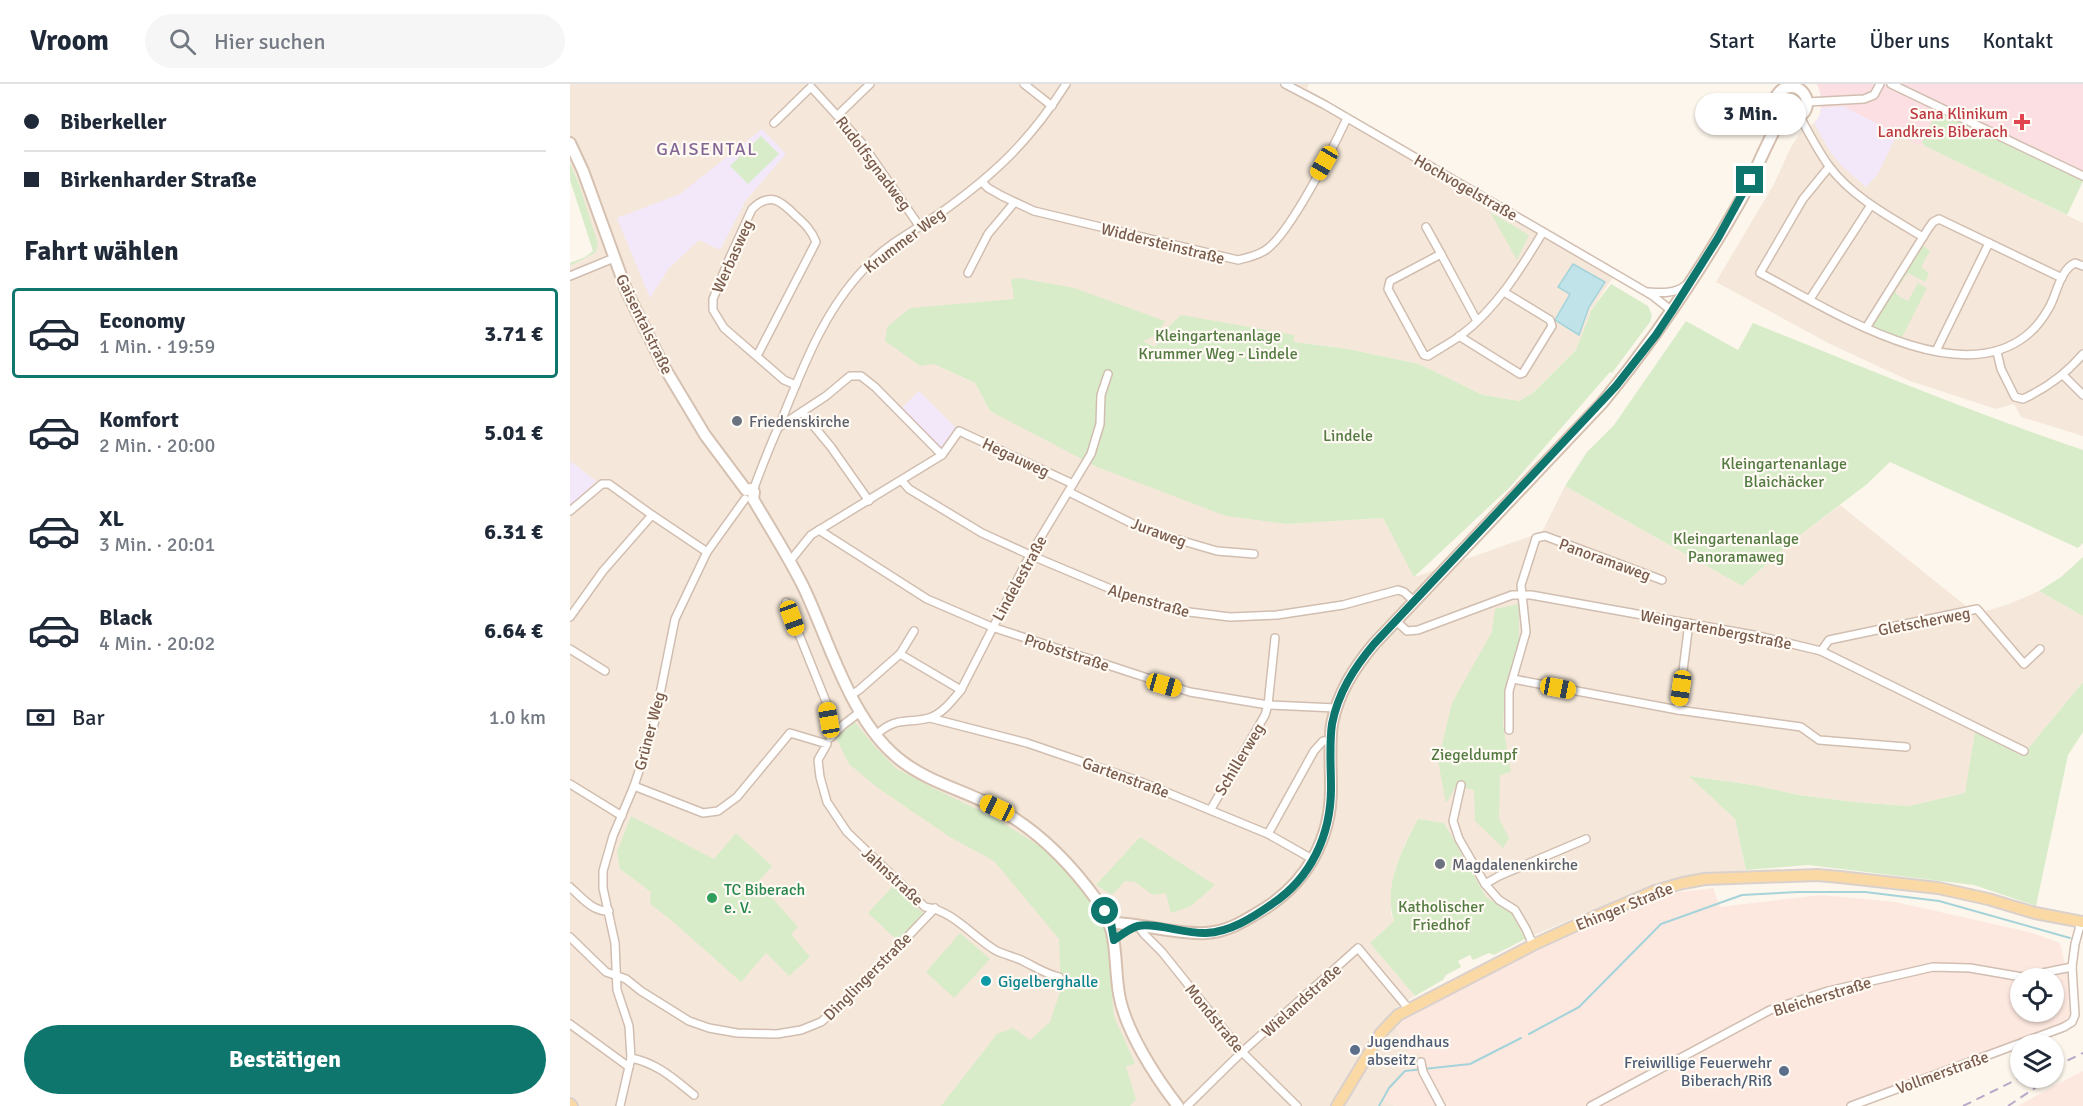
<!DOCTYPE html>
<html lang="de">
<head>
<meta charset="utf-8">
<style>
  :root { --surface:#fff; --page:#f6f6f7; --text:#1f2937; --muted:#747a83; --line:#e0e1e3; --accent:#0f766e }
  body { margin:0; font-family:Signika,sans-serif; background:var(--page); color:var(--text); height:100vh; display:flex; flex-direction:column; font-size:22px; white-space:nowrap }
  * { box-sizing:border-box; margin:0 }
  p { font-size:20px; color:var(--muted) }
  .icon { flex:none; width:33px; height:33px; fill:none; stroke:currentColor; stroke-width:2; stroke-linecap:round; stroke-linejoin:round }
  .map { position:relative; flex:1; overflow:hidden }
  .sheet { display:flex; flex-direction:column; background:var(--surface); width:570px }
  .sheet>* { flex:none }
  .hud { display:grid; align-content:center; height:132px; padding:0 24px; background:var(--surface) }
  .tools { position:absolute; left:1440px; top:884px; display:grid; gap:12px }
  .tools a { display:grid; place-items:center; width:54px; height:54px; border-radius:50%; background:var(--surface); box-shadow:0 2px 4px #0004; font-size:30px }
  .end { position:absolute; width:27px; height:27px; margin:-14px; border:8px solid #0f766e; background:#fff; box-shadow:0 0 0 3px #fff }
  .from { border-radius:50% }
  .bubble { position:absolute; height:42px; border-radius:21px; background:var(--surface); box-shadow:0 2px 4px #0004; font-size:20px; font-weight:700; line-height:42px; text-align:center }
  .car { position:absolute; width:18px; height:36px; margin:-18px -9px; border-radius:8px; box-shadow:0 0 4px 2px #0007; background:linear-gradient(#f5c518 24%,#345 0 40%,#f5c518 0 76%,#345 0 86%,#f5c518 0) }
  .hud b { display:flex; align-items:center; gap:21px; height:57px; font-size:22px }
  .hud b+b { border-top:2px solid var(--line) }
  .hud i { width:15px; height:15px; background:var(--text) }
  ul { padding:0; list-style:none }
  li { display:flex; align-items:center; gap:18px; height:90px; margin:0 12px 9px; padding:0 12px; border:3px solid transparent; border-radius:6px }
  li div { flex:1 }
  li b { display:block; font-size:22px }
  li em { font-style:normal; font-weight:700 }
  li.on { border-color:var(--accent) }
  li>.icon { width:54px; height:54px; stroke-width:1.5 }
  h2 { padding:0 24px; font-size:27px; line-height:72px }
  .pay { display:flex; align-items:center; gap:15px; height:66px; padding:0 24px; font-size:22px }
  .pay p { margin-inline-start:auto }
  .action { display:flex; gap:12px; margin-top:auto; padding:12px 24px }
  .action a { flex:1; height:69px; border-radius:36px; background:var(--accent); color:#fff; font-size:24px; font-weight:700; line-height:69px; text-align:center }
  header { display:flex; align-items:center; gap:36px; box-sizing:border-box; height:84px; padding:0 30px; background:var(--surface); border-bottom:2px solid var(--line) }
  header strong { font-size:28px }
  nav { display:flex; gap:33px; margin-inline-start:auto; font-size:21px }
  .search { width:420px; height:54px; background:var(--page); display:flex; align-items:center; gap:15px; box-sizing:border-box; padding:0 21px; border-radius:33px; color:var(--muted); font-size:22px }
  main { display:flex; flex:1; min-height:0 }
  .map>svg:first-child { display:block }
  .residential { fill:#f5e8da }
  .commercial { fill:#fde8e0; fill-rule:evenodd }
  .education { fill:#f3e8fa }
  .medical { fill:#fbdfe3 }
  .green { fill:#d8ecc9 }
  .water { fill:#bfe3e8; stroke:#a5d3da; stroke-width:1.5 }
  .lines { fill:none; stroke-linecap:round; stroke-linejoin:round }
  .stream { stroke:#a5d3da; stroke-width:2 }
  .minor-casing { stroke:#d1beb0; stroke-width:10 }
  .secondary-casing { stroke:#d6c0b0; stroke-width:14 }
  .primary-casing { stroke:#dad1cd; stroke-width:14 }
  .minor { stroke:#fff; stroke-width:7 }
  .secondary { stroke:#fff; stroke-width:10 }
  .primary { stroke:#fbd9a5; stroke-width:10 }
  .rail { stroke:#b9a8c9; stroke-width:2; stroke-dasharray:9 6; stroke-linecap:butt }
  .route { stroke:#0f766e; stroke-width:8 }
  .health-dot { fill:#e0444e; stroke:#fffaf3; stroke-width:2 }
  .worship-dot { fill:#6b7280; stroke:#fffaf3; stroke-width:2 }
  .leisure-dot { fill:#2e9e5b; stroke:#fffaf3; stroke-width:2 }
  .culture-dot { fill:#0f9aa8; stroke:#fffaf3; stroke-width:2 }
  .service-dot { fill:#5c6f8a; stroke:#fffaf3; stroke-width:2 }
  .labels { text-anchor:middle; stroke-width:4.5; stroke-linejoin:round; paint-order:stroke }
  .health-label { font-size:16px; fill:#be3a42; stroke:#fffaf3; text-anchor:end }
  .street-label { font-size:16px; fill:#7a5c4d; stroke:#fffaf3 }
  .park-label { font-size:16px; fill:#537a41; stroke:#fffaf3 }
  .worship-label { font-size:16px; fill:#5b616d; stroke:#fffaf3; text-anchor:start }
  .leisure-label { font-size:16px; fill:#27864d; stroke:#fffaf3; text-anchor:start }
  .culture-label { font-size:16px; fill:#0d838f; stroke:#fffaf3; text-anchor:start }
  .service-label { font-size:16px; fill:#4e5e75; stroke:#fffaf3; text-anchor:start }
  .neighbourhood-label { font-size:18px; letter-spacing:1.5px; fill:#846695; stroke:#fffaf3 }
</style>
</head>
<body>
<header>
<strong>Vroom</strong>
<div class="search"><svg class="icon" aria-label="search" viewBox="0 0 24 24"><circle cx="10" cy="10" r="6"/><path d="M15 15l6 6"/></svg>Hier suchen</div>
<nav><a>Start</a><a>Karte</a><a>Über uns</a><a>Kontakt</a></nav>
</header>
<main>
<section class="sheet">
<div class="hud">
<b><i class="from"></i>Biberkeller</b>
<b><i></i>Birkenharder Straße</b>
</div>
<h2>Fahrt wählen</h2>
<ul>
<li class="on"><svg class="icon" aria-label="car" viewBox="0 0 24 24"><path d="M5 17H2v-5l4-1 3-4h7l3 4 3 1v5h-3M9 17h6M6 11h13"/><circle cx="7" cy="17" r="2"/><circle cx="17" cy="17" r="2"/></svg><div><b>Economy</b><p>1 Min. · 19:59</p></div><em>3.71 €</em></li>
<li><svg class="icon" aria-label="car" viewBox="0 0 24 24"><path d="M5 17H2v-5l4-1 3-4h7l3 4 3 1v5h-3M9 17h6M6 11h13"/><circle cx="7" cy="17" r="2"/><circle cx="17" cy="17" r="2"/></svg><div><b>Komfort</b><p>2 Min. · 20:00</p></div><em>5.01 €</em></li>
<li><svg class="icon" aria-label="car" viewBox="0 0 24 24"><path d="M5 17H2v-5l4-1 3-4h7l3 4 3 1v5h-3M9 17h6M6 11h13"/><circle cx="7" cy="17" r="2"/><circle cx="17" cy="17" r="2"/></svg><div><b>XL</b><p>3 Min. · 20:01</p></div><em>6.31 €</em></li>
<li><svg class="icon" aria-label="car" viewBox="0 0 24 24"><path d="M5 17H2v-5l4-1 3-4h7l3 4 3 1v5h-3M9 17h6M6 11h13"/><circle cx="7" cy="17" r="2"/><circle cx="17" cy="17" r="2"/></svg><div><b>Black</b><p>4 Min. · 20:02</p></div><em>6.64 €</em></li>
</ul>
<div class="pay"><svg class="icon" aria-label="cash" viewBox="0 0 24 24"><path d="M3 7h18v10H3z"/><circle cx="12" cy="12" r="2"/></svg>Bar<p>1.0 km</p></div>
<div class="action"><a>Bestätigen</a></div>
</section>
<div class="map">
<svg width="1513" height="1022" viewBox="0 0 1513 1022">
  <rect width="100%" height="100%" fill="#fdf6ec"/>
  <!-- residential -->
  <g class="residential">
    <path d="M0 0H739L737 5 865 79 863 84 1045 190 1022 225 1006 266 963 309 949 317 913 311 849 280 778 265 724 258 629 280 536 243 364 280 405 299 420 327 718 440 813 434 845 493 972 448 995 402 1172 502 1225 455 1270 421 1406 530 1439 520 1469 507 1513 532V598L1452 672 1396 709 1339 722 1284 718 1229 711 1183 701 1120 692 1165 735 1176 786 1127 791 1070 806 955 855 941 828 916 813 874 739 848 735 835 760 825 786 821 808V829L824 837 800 859 845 912 828 922 819 930 841 971 849 967 855 979 835 987 813 1016 825 1022H0V182L25 169 9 100 0 79Z"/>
    <path d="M1273 22 1351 62 1353 61 1513 139V352L1451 333 1444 320 1426 325 1340 297 1260 260 1146 198 1204 100 1220 65 1231 47 1244 39 1249 33 1251 24Z"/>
  </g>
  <!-- commercial -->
  <g class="commercial">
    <path d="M1143 804 1150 823 1251 811 1326 818 1459 848 1490 859 1499 899 1500 930 1492 940 1363 987 1275 1022H825L813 1016 819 1004 835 987 855 978 849 967 841 971 824 939 887 905 1024 840 1104 809ZM1450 894H1484V927H1450Z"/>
    <path d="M1513 987V1022H1448L1482 1003Z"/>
  </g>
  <!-- education -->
  <g class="education">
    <path d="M1273 22 1327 50 1308 90 1296 103 1272 82 1259 66 1244 39 1249 33 1251 24Z"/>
    <path d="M192 45 216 70 176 116 150 166 129 156 99 184 80 214 47 134 110 110Z"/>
    <path d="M349 307 387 345 372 368 331 325Z"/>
    <path d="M0 377 26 397 0 423Z"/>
  </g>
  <!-- medical -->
  <path class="medical" d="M1247 0H1513V97L1367 27 1352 58V63L1273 22 1251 24 1250 8Z"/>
  <!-- green -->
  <g class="green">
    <circle cx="1220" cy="20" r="12"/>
    <path d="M1367 27 1513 97 1497 131 1353 61 1352 58Z"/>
    <path d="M191 52 209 70 178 100 160 82Z"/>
    <path d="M0 79 9 100 28 160 25 169 0 182V179L15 173 23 167 0 96Z"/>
    <path d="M920 128 959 151 947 176Z"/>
    <path d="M1352 161 1360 167 1352 181V184L1359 189 1355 198 1338 189 1325 207 1327 211 1338 217 1348 199 1357 204 1331 255 1304 245 1302 240Z"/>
    <path d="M450 194 504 204 595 237 586 251 573 257 585 263 598 243 611 231 724 251V258L778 265 849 280 913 311 949 317 963 309 1006 266 1022 225 1041 200 1078 222 1082 231 1080 238 1042 289 1040 288 939 404 844 493 813 434 718 440 656 432 527 383 420 327 405 299 364 280 350 282 315 257 317 243 340 224 444 215 441 195Z"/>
    <path d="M1116 237 1168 266 1183 239C1292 283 1401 328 1513 366V459L1508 464 1320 378 1297 400 1225 455 1172 502 995 402 1017 368 1044 341Z"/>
    <path d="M1513 473V532L1469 507 1491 493Z"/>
    <path d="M949 520V559L935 608 933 642 941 688 930 691 929 735 939 754 933 764 905 737 904 706 886 702 876 719 868 677 882 619 922 548 925 525Z"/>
    <path d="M1513 598V648L1498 671 1466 822 1404 801 1238 781 1176 786 1165 735 1119 692 1183 701 1229 711 1284 718 1339 722 1395 709 1405 648 1452 672Z"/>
    <path d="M283 636 306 664 327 685 367 706 425 734 471 763 494 784 523 821 533 841 537 856 544 933 565 979 556 983 566 1015 560 1022H371L427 950 443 944 460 956 480 938 491 905 489 855 424 777 380 753 308 704 279 680 266 654Z"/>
    <path d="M61 732 144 775 166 749 202 782 188 798 228 843 221 850 240 873 219 892 196 869 171 898 101 836 80 820 81 808 50 785 47 768Z"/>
    <path d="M848 735 874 739 916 813 941 828 955 855 924 871 919 869 903 876 900 871 888 877 891 883 876 891 873 896 845 912 800 859 824 837C813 801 832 766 848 735Z"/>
    <path d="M570 753 645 801 621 822 601 829 596 809 583 811 565 798 555 797 542 811 526 801Z"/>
    <path d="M324 801 354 830 328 857 298 829Z"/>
    <path d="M390 849 420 875 384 914 356 888Z"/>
  </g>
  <!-- water -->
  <path class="water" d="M1003 180 1035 198 1019 223 1009 251 985 236 1000 210 988 203Z"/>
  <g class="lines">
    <!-- stream -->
    <g class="stream">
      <path d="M959 950 1009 923 1091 840 1172 811 1228 808H1295L1369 817 1500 854"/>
      <path d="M809 1022 819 1004 835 987 900 980 951 954"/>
    </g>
    <defs>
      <g id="minor">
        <path d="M454 0 482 22"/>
        <path d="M715 0 755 21 1054 195 1083 212 1102 227"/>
        <path d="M1321 0 1513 92"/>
        <path d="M1237 18 1294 15 1304 11 1310 0"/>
        <path d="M268 31 300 0"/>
        <path d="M1230 33C1239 49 1248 67 1259 82 1282 113 1320 133 1353 153"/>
        <path d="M204 39 241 3 291 58 350 143"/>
        <path d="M1259 83 1233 115 1190 189C1257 224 1386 309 1457 251 1467 243 1474 233 1480 222 1487 209 1490 186 1505 179L1513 182"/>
        <path d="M412 98 418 104 432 112 464 127 668 176C676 174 686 172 694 167 718 154 764 62 777 34"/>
        <path d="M856 143 871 170"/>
        <path d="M398 189 418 150 444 119"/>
        <path d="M0 192 44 174"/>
        <path d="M1078 208C1091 209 1105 210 1116 201"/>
        <path d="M1240 215 1301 121"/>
        <path d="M907 237 871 170 820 197 818 205 854 271 858 272C869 265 880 259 890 252 926 225 950 186 973 148"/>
        <path d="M1296 244 1358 145 1363 138 1369 135 1492 194"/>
        <path d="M889 252 950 290 953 289 982 242 980 236 934 208"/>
        <path d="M1366 267 1419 159"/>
        <path d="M1427 268 1431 285 1445 313 1453 315C1477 304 1496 290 1513 270"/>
        <path d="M187 272 246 158C242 147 235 140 226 132 211 117 200 107 182 125L160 173 143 215V226L154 244 214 296 226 301"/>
        <path d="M1493 291 1513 311"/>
        <path d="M232 328 261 363 299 417"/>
        <path d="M209 343 256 312 280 292H291L305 303 372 371"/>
        <path d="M332 397 339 405 412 449 460 471 567 516 611 527 660 533 707 531 773 521 828 506 834 508 845 518"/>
        <path d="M183 407C192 381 203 355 214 330 236 275 258 219 302 177 321 158 347 145 369 130 424 91 460 57 496 0"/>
        <path d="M499 408 575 446 647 467 684 470"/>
        <path d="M0 427 32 400H39L82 431"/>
        <path d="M249 446 357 515 422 543 620 608 698 621 766 624"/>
        <path d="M220 477 241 451 372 371 389 347 503 400"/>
        <path d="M216 518 257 620 262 652"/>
        <path d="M0 533 33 487 82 431 137 468"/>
        <path d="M826 537 837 547 848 546 942 511H961L1189 552 1251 567 1454 667"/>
        <path d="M0 565 35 587"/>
        <path d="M1251 567 1259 556 1407 525 1454 580 1470 565"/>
        <path d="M330 570 344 547"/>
        <path d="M943 595 1108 626 1231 643 1249 656 1336 663"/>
        <path d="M281 611 289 606 330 570 391 606"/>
        <path d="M1108 626 1119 539"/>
        <path d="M360 634 457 659 574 699 698 750 744 776"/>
        <path d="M939 646V607L956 548 951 501 966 454 975 452 1092 496"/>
        <path d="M306 651C326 632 337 640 359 634 372 630 382 617 391 606L460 471 521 370 530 340 531 311 538 290"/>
        <path d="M260 654 273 641 290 628"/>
        <path d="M0 700 52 732"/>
        <path d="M891 701 883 737 889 755 915 800 929 816 945 826 956 845 963 861"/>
        <path d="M64 702 133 729 148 727 167 713 220 649 257 660 248 676 250 693 257 718 277 748 355 823C382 826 402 852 425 866 434 871 446 873 455 878 467 884 476 890 489 893"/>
        <path d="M641 725 695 631 698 621 705 554"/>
        <path d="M698 750 744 667 753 657H760"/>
        <path d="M915 800 929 792 1016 755"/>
        <path d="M0 803C11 813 23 828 39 827"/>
        <path d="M568 842 574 850 592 868 672 968 727 1022"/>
        <path d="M0 853 36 888 56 895 71 907 119 937 139 944 167 949 207 950 231 946 251 938 281 912 365 824"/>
        <path d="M0 940 59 983"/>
        <path d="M61 974C87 979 104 995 124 1011"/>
        <path d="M851 978 853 988 871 1022"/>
        <path d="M50 1022 61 974 59 942 47 906 45 859 33 804V787L43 752 64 702 83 645 105 535 137 468 175 415"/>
        <path d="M617 1022 672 968 788 864 838 924"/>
        <path d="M1021 1022 1200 926 1258 907 1363 883 1400 884 1452 893 1502 883"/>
        <path d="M1281 1022 1494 943 1502 938 1505 931 1502 883 1505 860 1511 838"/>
      </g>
      <g id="secondary">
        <circle cx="1221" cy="19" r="16"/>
        <path d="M0 59 13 87 57 208 93 281 135 351 176 406 181 405 184 408 183 415C200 444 218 472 233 502 260 558 281 640 333 678 361 699 396 707 427 724 466 745 500 779 526 815 550 847 543 874 549 910 555 946 586 994 608 1022"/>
        <path d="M541 839C572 839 606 851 636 849 658 848 676 836 694 825 737 798 761 755 761 704 761 682 759 661 762 640 768 609 784 584 804 560L1032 319C1084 256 1129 189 1169 119 1185 91 1195 60 1212 33"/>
      </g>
      <g id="primary">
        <path d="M0 1020 2 1022"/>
        <path d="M767 1022 811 949 828 931 963 861 1024 833 1085 807 1113 799 1135 795 1247 791 1270 793 1368 804 1418 815 1465 829 1513 838"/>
      </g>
    </defs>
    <!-- minor casing -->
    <use href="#minor" class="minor-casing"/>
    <!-- secondary casing -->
    <use href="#secondary" class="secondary-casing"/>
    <!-- primary casing -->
    <use href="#primary" class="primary-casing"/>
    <!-- minor -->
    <use href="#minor" class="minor"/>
    <!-- secondary -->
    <use href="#secondary" class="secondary"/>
    <!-- primary -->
    <use href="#primary" class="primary"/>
    <!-- rail -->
    <g class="rail">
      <path d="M1484 983 1513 969"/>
      <path d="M1393 1022 1452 993"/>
      <path d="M1438 1022 1477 996"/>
    </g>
  </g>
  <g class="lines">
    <!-- route -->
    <path class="route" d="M535 827 541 839 544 856C551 851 560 844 568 842 584 838 616 850 636 849 660 848 682 834 702 820 741 794 761 751 761 704 761 682 759 661 762 640 768 609 784 584 804 560L1046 302 1086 251 1102 227 1148 154 1180 96"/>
  </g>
  <!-- markers -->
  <path class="health-dot" d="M1449 29h6v6h6v6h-6v6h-6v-6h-6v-6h6z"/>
  <g class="worship-dot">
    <circle cx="167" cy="337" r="6"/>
    <circle cx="870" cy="780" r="6"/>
  </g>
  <circle class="leisure-dot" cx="142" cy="814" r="6"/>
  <circle class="culture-dot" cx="416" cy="897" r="6"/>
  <g class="service-dot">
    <circle cx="785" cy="966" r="6"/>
    <circle cx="1214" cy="987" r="6"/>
  </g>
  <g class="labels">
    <!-- health labels -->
    <g class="health-label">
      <text x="1438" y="35">Sana Klinikum<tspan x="1438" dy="18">Landkreis Biberach</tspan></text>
    </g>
    <!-- street labels -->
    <g class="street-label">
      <text transform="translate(304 79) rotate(53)" y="6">Rudolfsgnadweg</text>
      <text transform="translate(896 103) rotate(30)" y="6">Hochvogelstraße</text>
      <text transform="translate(334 156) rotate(-37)" y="6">Krummer Weg</text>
      <text transform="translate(593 159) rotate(14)" y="6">Widdersteinstraße</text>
      <text transform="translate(162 172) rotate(-66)" y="6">Werbasweg</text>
      <text transform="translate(75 240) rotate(64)" y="6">Gaisentalstraße</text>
      <text transform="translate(446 373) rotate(25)" y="6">Hegauweg</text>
      <text transform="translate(589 448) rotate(20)" y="6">Juraweg</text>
      <text transform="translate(1035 475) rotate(20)" y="6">Panoramaweg</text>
      <text transform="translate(449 494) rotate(-61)" y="6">Lindelestraße</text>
      <text transform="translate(579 516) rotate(16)" y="6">Alpenstraße</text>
      <text transform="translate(1354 537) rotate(-11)" y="6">Gletscherweg</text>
      <text transform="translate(1146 545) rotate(11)" y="6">Weingartenbergstraße</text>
      <text transform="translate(497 568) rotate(18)" y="6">Probststraße</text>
      <text transform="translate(79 647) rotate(-75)" y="6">Grüner Weg</text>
      <text transform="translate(669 675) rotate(-59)" y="6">Schillerweg</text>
      <text transform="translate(556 693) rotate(20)" y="6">Gartenstraße</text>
      <text transform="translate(323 792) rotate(43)" y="6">Jahnstraße</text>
      <text transform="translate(1054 822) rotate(-22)" y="6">Ehinger Straße</text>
      <text transform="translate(297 892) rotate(-45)" y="6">Dinglingerstraße</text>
      <text transform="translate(1252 912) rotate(-17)" y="6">Bleicherstraße</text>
      <text transform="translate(731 916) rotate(-42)" y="6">Wielandstraße</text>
      <text transform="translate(645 934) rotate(51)" y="6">Mondstraße</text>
      <text transform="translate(1372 988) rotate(-20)" y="6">Vollmerstraße</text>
    </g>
    <!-- park labels -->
    <g class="park-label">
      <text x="648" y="257">Kleingartenanlage<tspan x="648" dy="18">Krummer Weg - Lindele</tspan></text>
      <text x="778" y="357">Lindele</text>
      <text x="1214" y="385">Kleingartenanlage<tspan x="1214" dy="18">Blaichäcker</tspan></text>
      <text x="1166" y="460">Kleingartenanlage<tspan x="1166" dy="18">Panoramaweg</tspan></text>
      <text x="904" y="676">Ziegeldumpf</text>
      <text x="871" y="828">Katholischer<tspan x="871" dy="18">Friedhof</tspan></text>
    </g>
    <!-- worship labels -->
    <g class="worship-label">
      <text x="179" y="343">Friedenskirche</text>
      <text x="882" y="786">Magdalenenkirche</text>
    </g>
    <!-- leisure labels -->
    <g class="leisure-label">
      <text x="154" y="811">TC Biberach<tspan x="154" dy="18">e. V.</tspan></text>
    </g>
    <!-- culture labels -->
    <g class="culture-label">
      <text x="428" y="903">Gigelberghalle</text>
    </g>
    <!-- service labels -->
    <g class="service-label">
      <text x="797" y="963">Jugendhaus<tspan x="797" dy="18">abseitz</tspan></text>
      <text x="1202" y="984" text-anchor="end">Freiwillige Feuerwehr<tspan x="1202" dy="18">Biberach/Riß</tspan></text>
    </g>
    <!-- neighbourhood labels -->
    <g class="neighbourhood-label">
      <text x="137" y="71">GAISENTAL</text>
    </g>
  </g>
</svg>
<div class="tools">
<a><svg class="icon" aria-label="locate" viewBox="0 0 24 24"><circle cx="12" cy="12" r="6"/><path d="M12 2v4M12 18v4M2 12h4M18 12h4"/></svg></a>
<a><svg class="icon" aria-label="layers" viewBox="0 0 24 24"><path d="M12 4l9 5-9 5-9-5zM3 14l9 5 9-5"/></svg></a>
</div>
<i class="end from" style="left:535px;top:827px"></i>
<i class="end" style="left:1180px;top:96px"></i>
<div class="bubble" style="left:1125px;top:9px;width:111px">3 Min.</div>
<i class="car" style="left:754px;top:79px;rotate:210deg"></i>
<i class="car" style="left:222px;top:534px;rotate:160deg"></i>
<i class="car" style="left:594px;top:601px;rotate:106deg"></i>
<i class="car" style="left:988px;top:604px;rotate:101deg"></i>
<i class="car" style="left:1111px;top:604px;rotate:188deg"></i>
<i class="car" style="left:259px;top:636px;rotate:350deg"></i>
<i class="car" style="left:427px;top:724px;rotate:295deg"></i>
</div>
</main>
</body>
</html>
